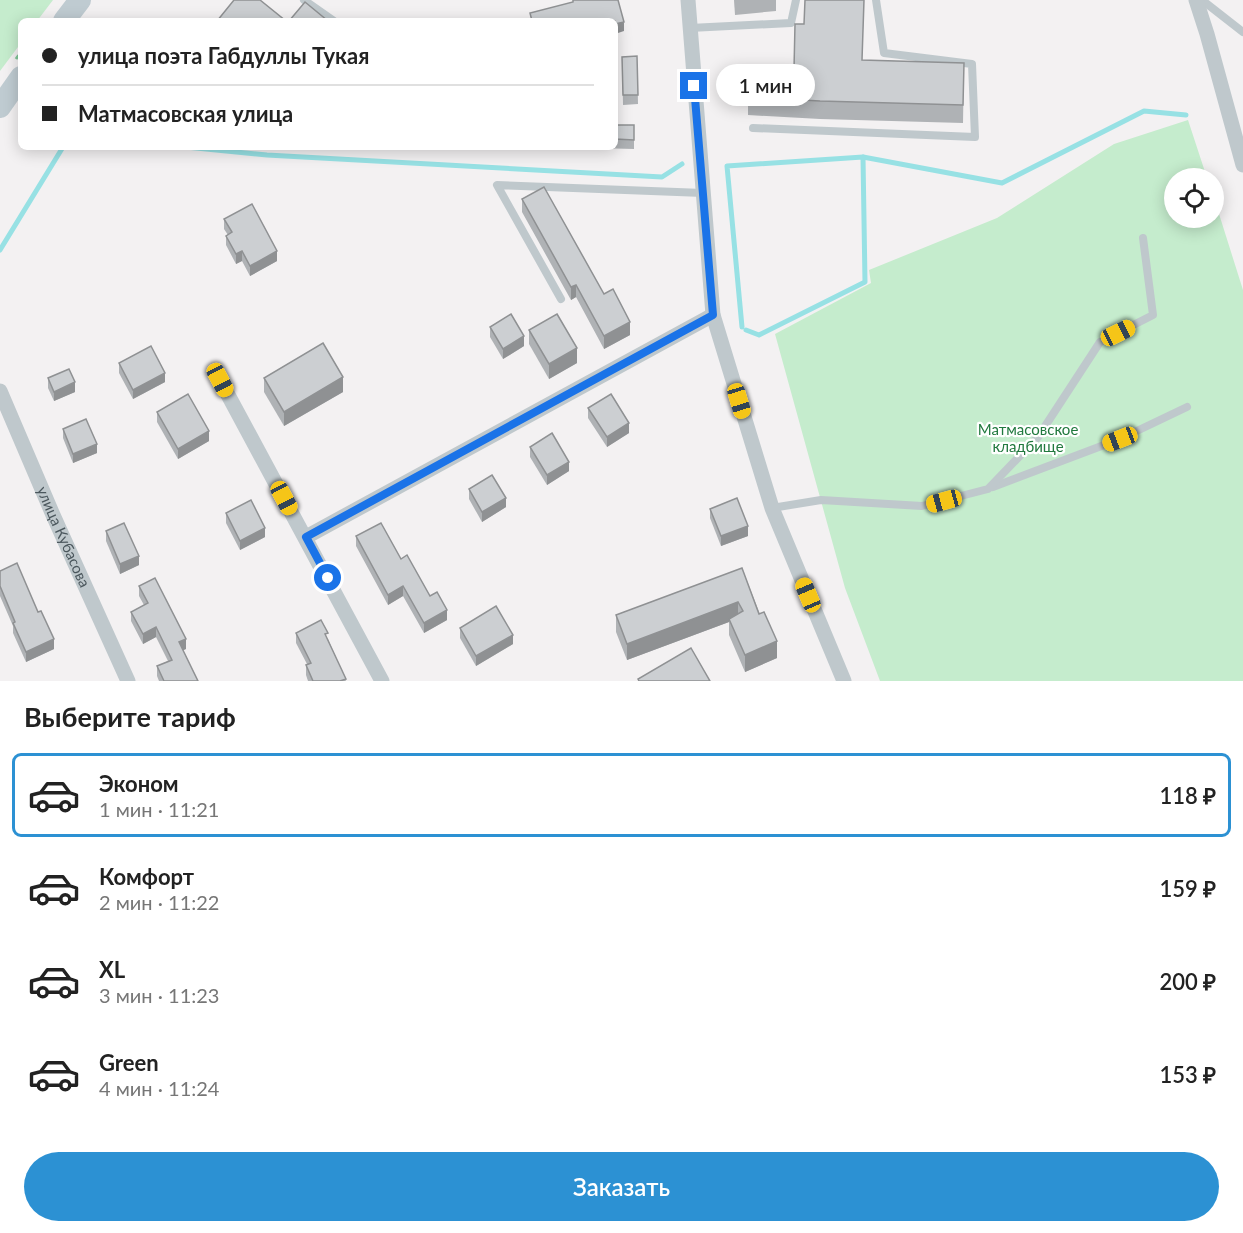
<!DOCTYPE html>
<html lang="ru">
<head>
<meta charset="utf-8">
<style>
  :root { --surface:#fff; --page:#f6f6f6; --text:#222; --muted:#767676; --line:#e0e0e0; --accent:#2c91d3 }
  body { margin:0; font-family:Lato,sans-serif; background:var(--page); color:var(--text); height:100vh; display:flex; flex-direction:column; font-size:22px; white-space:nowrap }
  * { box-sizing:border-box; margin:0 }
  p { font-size:20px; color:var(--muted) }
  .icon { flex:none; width:33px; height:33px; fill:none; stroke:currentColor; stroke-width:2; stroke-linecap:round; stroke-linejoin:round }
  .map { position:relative; height:681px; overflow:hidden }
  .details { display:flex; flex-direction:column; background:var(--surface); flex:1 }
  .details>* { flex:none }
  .hud { position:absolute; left:18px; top:18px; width:600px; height:132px; border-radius:9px; box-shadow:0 3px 15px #0003; display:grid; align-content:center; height:132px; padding:0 24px; background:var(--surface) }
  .buttons { position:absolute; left:1164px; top:168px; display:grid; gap:12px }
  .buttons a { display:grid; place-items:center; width:60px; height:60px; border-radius:50%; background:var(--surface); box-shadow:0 3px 15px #0003; font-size:30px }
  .end { position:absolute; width:27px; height:27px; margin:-14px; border:8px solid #1a73e8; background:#fff; box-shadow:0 0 0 3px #fff }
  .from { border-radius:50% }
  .bubble { position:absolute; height:42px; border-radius:21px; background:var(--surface); box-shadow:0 3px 15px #0003; font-size:20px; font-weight:600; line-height:42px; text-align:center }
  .car { position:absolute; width:18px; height:36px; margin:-18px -9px; border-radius:8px; box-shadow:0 0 4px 2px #0007; background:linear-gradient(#f5c518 24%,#345 0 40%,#f5c518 0 76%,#345 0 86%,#f5c518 0) }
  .hud b { display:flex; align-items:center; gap:21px; height:57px; font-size:22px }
  .hud b+b { border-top:2px solid var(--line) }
  .hud i { width:15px; height:15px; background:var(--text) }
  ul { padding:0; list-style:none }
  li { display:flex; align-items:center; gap:18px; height:84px; margin:0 12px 9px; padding:0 12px; border:3px solid transparent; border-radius:9px }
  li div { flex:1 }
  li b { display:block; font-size:22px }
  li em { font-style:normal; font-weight:600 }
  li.selected { border-color:var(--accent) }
  li>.icon { width:54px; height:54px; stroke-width:1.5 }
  h2 { padding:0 24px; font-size:27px; line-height:72px }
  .primary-button { display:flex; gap:12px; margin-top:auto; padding:12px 24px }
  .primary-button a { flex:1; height:69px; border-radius:36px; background:var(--accent); color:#fff; font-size:24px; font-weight:600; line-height:69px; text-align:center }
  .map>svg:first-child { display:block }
  .green { fill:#c5eccd }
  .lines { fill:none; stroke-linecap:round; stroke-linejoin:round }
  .stream { stroke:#97e1e4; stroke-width:5 }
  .path { stroke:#80c798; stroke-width:3; stroke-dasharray:4.5 3; stroke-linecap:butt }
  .service { stroke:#bfc8cc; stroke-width:8 }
  .minor { stroke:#bfc8cc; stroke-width:15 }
  .secondary { stroke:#bfcbd1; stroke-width:22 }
  .wall { fill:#afb2b5 }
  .shaded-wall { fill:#8f9193 }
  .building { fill:#cccfd2; stroke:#8f9193; stroke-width:1.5 }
  .route { stroke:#1a73e8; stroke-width:8 }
  .labels { text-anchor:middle; stroke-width:4.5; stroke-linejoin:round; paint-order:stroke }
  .park-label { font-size:15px; fill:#21793e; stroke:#fff }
  .street-label { font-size:15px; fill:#4b575d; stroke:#fff }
</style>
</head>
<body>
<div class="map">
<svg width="1243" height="681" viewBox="0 0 1243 681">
  <rect width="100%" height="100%" fill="#f3f1f2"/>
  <!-- green -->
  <g class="green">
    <path d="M0 0H53L37 21H21V43L0 71Z"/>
    <path d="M1188 120 1207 178H1174V218H1214V198L1243 290V681H880L845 588 775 334 871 283 869 270 997 218 1114 144Z"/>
  </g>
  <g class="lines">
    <!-- stream -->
    <g class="stream">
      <path d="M186 147 267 155 662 177 682 164"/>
      <path d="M0 250 63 147"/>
      <path d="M742 327 727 166 863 157 1002 183 1144 111 1186 115"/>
      <path d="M746 330 759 335 865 282 863 157"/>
    </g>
    <!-- path -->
    <path class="path" d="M16 59 21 52"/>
    <!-- service -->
    <g class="service">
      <path d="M304 0 334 21"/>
      <path d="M1202 0 1243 32"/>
      <path d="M690 28 791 23 796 0"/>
      <path d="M753 128 975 137 972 64 884 53 876 0"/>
      <path d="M561 299 497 185 703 193"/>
      <path d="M993 487 1120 439 1187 407"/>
      <path d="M772 508 821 500 922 506 988 489 1038 437 1100 342 1153 315 1143 238"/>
    </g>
    <!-- minor -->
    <g class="minor">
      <path d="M688 0 713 315 772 508 844 681"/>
      <path d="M1196 0 1207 34 1243 165"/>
      <path d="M220 380 382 681"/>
      <path id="s1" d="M0 391 53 515 128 681"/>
      <path d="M306 537 713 315"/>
    </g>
    <!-- secondary -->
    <g class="secondary">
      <path d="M64 21 80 0"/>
      <path d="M0 107 21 77"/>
    </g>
  </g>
  <!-- wall -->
  <g class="wall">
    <path d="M734 0H776V11L735 15Z"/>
    <path d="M864 0 862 60 964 63 963 123 820 119 748 115V97L794 69 804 24Z"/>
    <path d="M637 56 638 104 623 105 622 57Z"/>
    <path d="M615 125H634V149L557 147H615Z"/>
    <path d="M522 199 604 294 630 335 604 349 576 297 571 300 522 212Z"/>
    <path d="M224 219 277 261 250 276 242 261 236 264 226 245V236L228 235 224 229Z"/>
    <path d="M490 327 524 346 503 359 490 337Z"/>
    <path d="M529 330 577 363 549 379 529 344Z"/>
    <path d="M119 363 165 382 133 399 119 373Z"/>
    <path d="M48 378 75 392 54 401 48 388Z"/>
    <path d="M264 378 343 392 284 426 264 392Z"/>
    <path d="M588 408 629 433 607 447 588 418Z"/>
    <path d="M157 412 209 441 178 459 157 422Z"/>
    <path d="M63 429 97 453 73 463 63 438Z"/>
    <path d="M530 447 569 471 547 485 530 457Z"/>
    <path d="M469 489 506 507 482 522 469 499Z"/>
    <path d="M710 509 748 536 721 546 710 518Z"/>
    <path d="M226 513 265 537 240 550 226 523Z"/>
    <path d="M106 531 139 565 120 574 106 541Z"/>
    <path d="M356 536 401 559 447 620 424 633 403 596 388 605 356 546Z"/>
    <path d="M742 568 777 658 745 672 729 635V622L627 660 616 632V615Z"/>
    <path d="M0 571 38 612 54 649 26 662 13 633V626L0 596Z"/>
    <path d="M139 586 186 649 183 650 198 681H159L157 676V666L168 661 156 637 143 644 131 621V612L144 605 139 596Z"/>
    <path d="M460 628 513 644 476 666 460 638Z"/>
    <path d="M296 633 328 639 346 681H308L306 675V665L307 664 296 643Z"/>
  </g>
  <!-- shaded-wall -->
  <g class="shaded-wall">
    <path d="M624 22V31L615 34V24Z"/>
    <path d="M242 251V261L236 264V254Z"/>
    <path d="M277 251V261L250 276V266Z"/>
    <path d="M576 285V297L571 300V287Z"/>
    <path d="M630 322V335L604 349V336Z"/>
    <path d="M524 336V346L503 359V349Z"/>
    <path d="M577 348V363L549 379V364Z"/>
    <path d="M165 373V382L133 399V390Z"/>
    <path d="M343 377V392L284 426V412Z"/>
    <path d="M75 382V392L54 401V392Z"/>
    <path d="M629 423V433L607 447V437Z"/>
    <path d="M209 431V441L178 459V449Z"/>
    <path d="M97 444V453L73 463V454Z"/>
    <path d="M569 462V471L547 485V475Z"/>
    <path d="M506 498V507L482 522V512Z"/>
    <path d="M748 526V536L721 546V536Z"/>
    <path d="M265 528V537L240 550V541Z"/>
    <path d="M139 556V565L120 574V564Z"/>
    <path d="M403 586V596L388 605V595Z"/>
    <path d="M738 602V618L729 619V622L627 660V644Z"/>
    <path d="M447 610V620L424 633V623Z"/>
    <path d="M156 627V637L143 644V634Z"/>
    <path d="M513 635V644L476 666V656Z"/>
    <path d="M54 639V649L26 662V652Z"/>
    <path d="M186 639V649L179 652V642Z"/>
    <path d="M777 641V658L745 672V655Z"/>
  </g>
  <!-- building -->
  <g class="building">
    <path d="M234 0H260L286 21H217Z"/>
    <path d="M573 0H618L624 22 615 24V21H532L530 13 573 2Z"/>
    <path d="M805 0H864L862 60 964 63 963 105 820 101 748 97 749 66 794 69 795 24H804Z"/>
    <path d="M305 2 328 21H289Z"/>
    <path d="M637 56 638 95H623L622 57Z"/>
    <path d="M615 125H634V140L615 139Z"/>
    <path d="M544 187 604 294 613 289 630 322 604 336 576 285 571 287 522 199Z"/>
    <path d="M252 204 277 251 250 266 242 251 236 254 226 236 232 232 224 219Z"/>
    <path d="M511 314 524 336 503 349 490 327Z"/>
    <path d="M557 314 577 348 549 364 529 330Z"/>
    <path d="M323 343 343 377 284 412 264 378Z"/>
    <path d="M151 346 165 373 133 390 119 363Z"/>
    <path d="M69 369 75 382 54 392 48 378Z"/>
    <path d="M188 394 209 431 178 449 157 412Z"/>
    <path d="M611 394 629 423 607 437 588 408Z"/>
    <path d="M86 419 97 444 73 454 63 429Z"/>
    <path d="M552 433 569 462 547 475 530 447Z"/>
    <path d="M492 475 506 498 482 512 469 489Z"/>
    <path d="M737 498 748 526 721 536 710 509Z"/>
    <path d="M251 500 265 528 240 541 226 513Z"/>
    <path d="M124 523 139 556 120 564 106 531Z"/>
    <path d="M381 523 401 559 407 555 430 596 437 592 447 610 424 623 403 586 388 595 356 536Z"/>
    <path d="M17 563 38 612 41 611 54 639 26 652 13 623 15 622 0 586V571Z"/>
    <path d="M742 568 759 614 764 612 777 641 745 655 729 619 743 611 738 602 627 644 616 615Z"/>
    <path d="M155 578 186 639 179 642 198 681H164L157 666 172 660 156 627 143 634 131 612 148 603 139 586Z"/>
    <path d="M496 606 513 635 476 656 460 628Z"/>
    <path d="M321 620 328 633 325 634 346 679 340 681H313L306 665 311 663 296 633Z"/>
    <path d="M691 648 710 681H639L638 679Z"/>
  </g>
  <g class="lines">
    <!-- route -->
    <path class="route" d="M328 578 306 537 713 315 694 86"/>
  </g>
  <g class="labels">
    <!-- park labels -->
    <g class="park-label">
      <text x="1028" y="435">Матмасовское<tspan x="1028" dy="17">кладбище</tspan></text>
    </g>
    <!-- street labels -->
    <g class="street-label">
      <text dy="5" stroke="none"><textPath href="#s1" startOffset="159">улица Кубасова</textPath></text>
    </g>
  </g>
</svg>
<div class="buttons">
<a><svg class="icon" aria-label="locate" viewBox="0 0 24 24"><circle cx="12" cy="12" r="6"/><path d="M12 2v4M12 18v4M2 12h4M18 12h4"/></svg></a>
</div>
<i class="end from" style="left:328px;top:578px"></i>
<i class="end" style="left:694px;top:86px"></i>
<div class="bubble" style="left:716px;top:64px;width:99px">1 мин</div>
<i class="car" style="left:1118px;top:333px;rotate:64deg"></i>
<i class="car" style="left:220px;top:380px;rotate:152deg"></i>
<i class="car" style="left:739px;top:401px;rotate:163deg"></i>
<i class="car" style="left:1120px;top:439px;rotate:249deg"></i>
<i class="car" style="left:284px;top:498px;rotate:152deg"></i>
<i class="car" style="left:944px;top:501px;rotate:255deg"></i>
<i class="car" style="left:808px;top:595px;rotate:337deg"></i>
<div class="hud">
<b><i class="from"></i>улица поэта Габдуллы Тукая</b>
<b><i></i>Матмасовская улица</b>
</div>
</div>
<section class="details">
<h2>Выберите тариф</h2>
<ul>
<li class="selected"><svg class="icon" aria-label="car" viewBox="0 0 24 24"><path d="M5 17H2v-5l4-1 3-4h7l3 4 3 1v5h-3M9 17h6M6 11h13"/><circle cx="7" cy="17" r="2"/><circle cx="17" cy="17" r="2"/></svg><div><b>Эконом</b><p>1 мин · 11:21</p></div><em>118 ₽</em></li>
<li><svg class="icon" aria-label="car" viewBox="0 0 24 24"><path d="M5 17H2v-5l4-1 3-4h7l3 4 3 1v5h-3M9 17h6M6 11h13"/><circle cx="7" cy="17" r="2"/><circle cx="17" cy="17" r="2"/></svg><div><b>Комфорт</b><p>2 мин · 11:22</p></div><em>159 ₽</em></li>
<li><svg class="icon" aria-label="car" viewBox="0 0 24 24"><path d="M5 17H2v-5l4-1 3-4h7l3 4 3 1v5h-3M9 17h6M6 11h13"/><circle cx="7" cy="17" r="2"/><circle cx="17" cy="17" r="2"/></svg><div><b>XL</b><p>3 мин · 11:23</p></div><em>200 ₽</em></li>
<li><svg class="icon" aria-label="car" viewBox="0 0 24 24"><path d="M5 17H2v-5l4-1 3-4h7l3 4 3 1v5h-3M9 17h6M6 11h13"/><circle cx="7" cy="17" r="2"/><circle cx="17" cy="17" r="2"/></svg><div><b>Green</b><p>4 мин · 11:24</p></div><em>153 ₽</em></li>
</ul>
<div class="primary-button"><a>Заказать</a></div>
</section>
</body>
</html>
